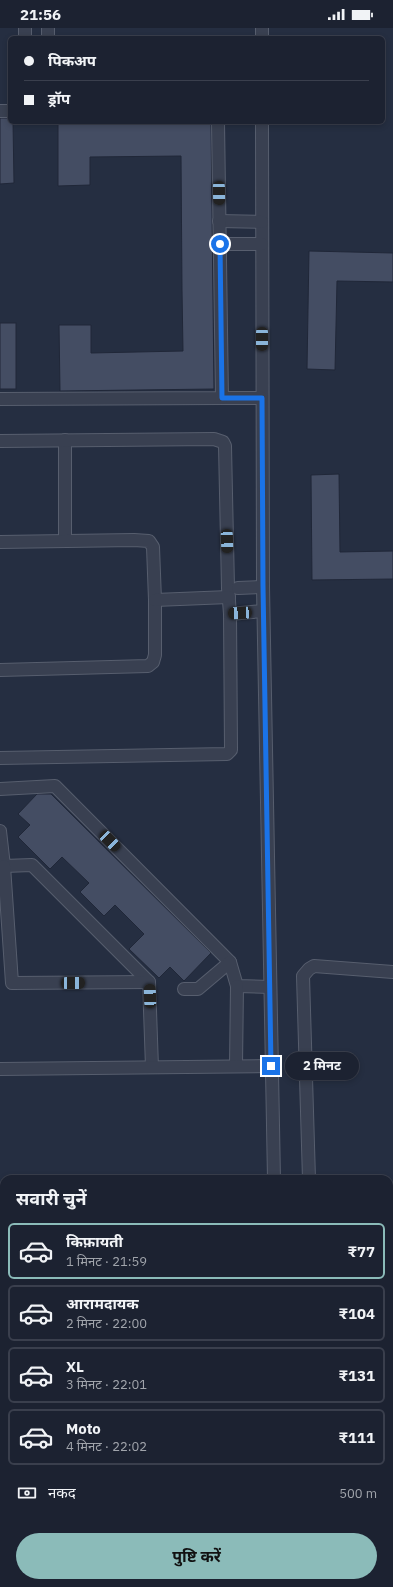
<!DOCTYPE html>
<html lang="hi">
<head>
<meta charset="utf-8">
<style>
  :root { --surface:#1c2231; --page:#252a39; --text:#f1f3f6; --muted:#a0a4ab; --line:#3a3f4d; --accent:#8bbbb9 }
  body { margin:0; font-family:"IBM Plex Sans","Noto Sans Devanagari",sans-serif; background:var(--page); color:var(--text); height:100vh; display:flex; flex-direction:column; font-size:15px; white-space:nowrap }
  * { box-sizing:border-box; margin:0 }
  p { font-size:13px; color:var(--muted) }
  .icon { flex:none; width:22px; height:22px; fill:none; stroke:currentColor; stroke-width:2; stroke-linecap:round; stroke-linejoin:round }
  .map { position:relative; flex:1; overflow:hidden }
  .sheet { position:absolute; left:0px; top:1147px; width:393px; height:412px; display:flex; flex-direction:column; background:var(--surface); border-radius:12px 12px 0 0; box-shadow:0 2px 6px #0003,0 0 0 1px var(--line) }
  .sheet>* { flex:none }
  .top-card { position:absolute; left:8px; top:8px; width:377px; height:88px; border-radius:6px; box-shadow:0 2px 6px #0003,0 0 0 1px var(--line); display:grid; align-content:center; height:88px; padding:0 16px; background:var(--surface) }
  .end { position:absolute; width:18px; height:18px; margin:-9px; border:5px solid #1a73e8; background:#fff; box-shadow:0 0 0 2px #fff }
  .from { border-radius:50% }
  .bubble { position:absolute; height:28px; border-radius:14px; background:var(--surface); box-shadow:0 2px 6px #0003,0 0 0 1px var(--line); font-size:13px; font-weight:700; line-height:28px; text-align:center }
  .car { position:absolute; width:12px; height:24px; margin:-12px -6px; border-radius:5px; box-shadow:0 0 3px 1px #0007; background:linear-gradient(#222 24%,#8ab4d8 0 40%,#222 0 76%,#8ab4d8 0 86%,#222 0) }
  .top-card b { display:flex; align-items:center; gap:14px; height:38px; font-size:15px }
  .top-card b+b { border-top:1px solid var(--line) }
  .top-card i { width:10px; height:10px; background:var(--text) }
  ul { padding:0; list-style:none }
  li { display:flex; align-items:center; gap:12px; height:56px; margin:0 8px 6px; padding:0 8px; border:2px solid var(--line); border-radius:6px }
  li div { flex:1 }
  li b { display:block; font-size:15px }
  li em { font-style:normal; font-weight:700 }
  li.active { border-color:var(--accent) }
  li>.icon { width:36px; height:36px; stroke-width:1.5 }
  h2 { padding:0 16px; font-size:18px; line-height:48px }
  .pay { display:flex; align-items:center; gap:10px; height:44px; padding:0 16px; font-size:15px }
  .pay p { margin-inline-start:auto }
  .cta { display:flex; gap:8px; margin-top:auto; padding:8px 16px }
  .cta a { flex:1; height:46px; border-radius:24px; background:var(--accent); color:#111; font-size:16px; font-weight:700; line-height:46px; text-align:center }
  .status { display:flex; justify-content:space-between; align-items:center; height:28px; padding:0 20px; background:var(--surface); direction:ltr }
  .status svg { height:11px; fill:currentColor }
  .map>svg:first-child { display:block }
  .forest { fill:url(#forest-crowns) }
  .building { fill:#444d63; stroke:#202738 }
  .lines { fill:none; stroke-linecap:round; stroke-linejoin:round }
  .street-casing { stroke:#575e6e; stroke-width:14 }
  .street { stroke:#394051; stroke-width:12 }
  .route { stroke:#1a73e8; stroke-width:5 }
</style>
</head>
<body>
<div class="status"><b>21:56</b><svg viewBox="0 0 49 12"><path d="M0 12V9h3v3zM5 12V6h3v6zM10 12V3h3v9zM15 12V0h3v12zM26 1h20v11H26zM47 4h2v5h-2z"/></svg></div>
<div class="map">
<svg width="393" height="1559" viewBox="0 0 393 1559">
  <defs>
    <pattern id="forest-crowns" width="20" height="18" patternUnits="userSpaceOnUse"><rect width="20" height="18" fill="#273c42"/><path d="M2 6a3 3 0 1 1 6 0M12 15a3 3 0 1 1 6 0" fill="none" stroke="#44565c"/></pattern>
  </defs>
  <rect width="100%" height="100%" fill="#252e41"/>
  <!-- forest -->
  <path class="forest" d="M389 1358H393V1484H390Z"/>
  <!-- building -->
  <g class="building">
    <path d="M0 90H10V94H13L14 155 0 156Z"/>
    <path d="M58 94H211L214 361 60 363 59 297H91V325L183 323 182 262 181 128 90 129V157L58 158Z"/>
    <path d="M309 223 393 225V254L337 253 335 342 307 341Z"/>
    <rect x="0" y="295" width="16" height="66"/>
    <path d="M339 446 340 524 393 523V551L312 552 311 447Z"/>
    <path d="M37 766H51L211 925 184 953 170 939 159 950 129 921 144 906 115 877 104 888 80 864 89 855 62 829 50 841 18 809 30 797 18 786Z"/>
  </g>
  <g class="lines">
    <defs>
      <g id="street">
        <path d="M25 0V10"/>
        <path d="M48 0V10"/>
        <path d="M262 0V10"/>
        <path d="M0 83H10"/>
        <path d="M262 94 263 559 274 1151"/>
        <path d="M219 193 262 194"/>
        <path d="M220 216H262"/>
        <path d="M222 370H262"/>
        <path d="M0 371 222 370 218 94"/>
        <path d="M65 412V513"/>
        <path d="M0 413 214 411 223 414 225 418 228 560 230 586 231 722 227 726 0 730"/>
        <path d="M0 514 134 512 149 513 153 519 155 572V627L153 634 148 638 0 642"/>
        <path d="M238 560 263 559"/>
        <path d="M155 572 229 569"/>
        <path d="M230 586 263 583"/>
        <path d="M0 761 55 758 230 934 237 958 270 959"/>
        <path d="M0 803 4 838 32 837 149 954 152 1039"/>
        <path d="M4 838 12 955 149 954"/>
        <path d="M184 961H198L230 934"/>
        <path d="M236 1038 237 958"/>
        <path d="M0 1041 271 1038"/>
        <path d="M309 1151 303 948 309 941 314 938 393 944"/>
        <path d="M389 1230H393"/>
        <path d="M389 1290H393"/>
        <path d="M0 1294H4"/>
      </g>
    </defs>
    <!-- street casing -->
    <use href="#street" class="street-casing"/>
    <!-- street -->
    <use href="#street" class="street"/>
  </g>
  <g class="lines">
    <!-- route -->
    <path class="route" d="M220 216 222 370H262L263 558 271 1038"/>
  </g>
</svg>
<i class="end from" style="left:220px;top:216px"></i>
<i class="end" style="left:271px;top:1038px"></i>
<div class="bubble" style="left:285px;top:1024px;width:74px">2 मिनट</div>
<i class="car" style="left:219px;top:165px;rotate:179deg"></i>
<i class="car" style="left:262px;top:311px;rotate:180deg"></i>
<i class="car" style="left:227px;top:513px;rotate:178deg"></i>
<i class="car" style="left:240px;top:585px;rotate:267deg"></i>
<i class="car" style="left:110px;top:813px;rotate:135deg"></i>
<i class="car" style="left:73px;top:955px;rotate:89deg"></i>
<i class="car" style="left:150px;top:968px;rotate:358deg"></i>
<div class="top-card">
<b><i class="from"></i>पिकअप</b>
<b><i></i>ड्रॉप</b>
</div>
<section class="sheet">
<h2>सवारी चुनें</h2>
<ul>
<li class="active"><svg class="icon" aria-label="car" viewBox="0 0 24 24"><path d="M5 17H2v-5l4-1 3-4h7l3 4 3 1v5h-3M9 17h6M6 11h13"/><circle cx="7" cy="17" r="2"/><circle cx="17" cy="17" r="2"/></svg><div><b>किफ़ायती</b><p>1 मिनट · 21:59</p></div><em>₹77</em></li>
<li><svg class="icon" aria-label="car" viewBox="0 0 24 24"><path d="M5 17H2v-5l4-1 3-4h7l3 4 3 1v5h-3M9 17h6M6 11h13"/><circle cx="7" cy="17" r="2"/><circle cx="17" cy="17" r="2"/></svg><div><b>आरामदायक</b><p>2 मिनट · 22:00</p></div><em>₹104</em></li>
<li><svg class="icon" aria-label="car" viewBox="0 0 24 24"><path d="M5 17H2v-5l4-1 3-4h7l3 4 3 1v5h-3M9 17h6M6 11h13"/><circle cx="7" cy="17" r="2"/><circle cx="17" cy="17" r="2"/></svg><div><b>XL</b><p>3 मिनट · 22:01</p></div><em>₹131</em></li>
<li><svg class="icon" aria-label="car" viewBox="0 0 24 24"><path d="M5 17H2v-5l4-1 3-4h7l3 4 3 1v5h-3M9 17h6M6 11h13"/><circle cx="7" cy="17" r="2"/><circle cx="17" cy="17" r="2"/></svg><div><b>Moto</b><p>4 मिनट · 22:02</p></div><em>₹111</em></li>
</ul>
<div class="pay"><svg class="icon" aria-label="cash" viewBox="0 0 24 24"><path d="M3 7h18v10H3z"/><circle cx="12" cy="12" r="2"/></svg>नकद<p>500 m</p></div>
<div class="cta"><a>पुष्टि करें</a></div>
</section>
</div>
</body>
</html>
